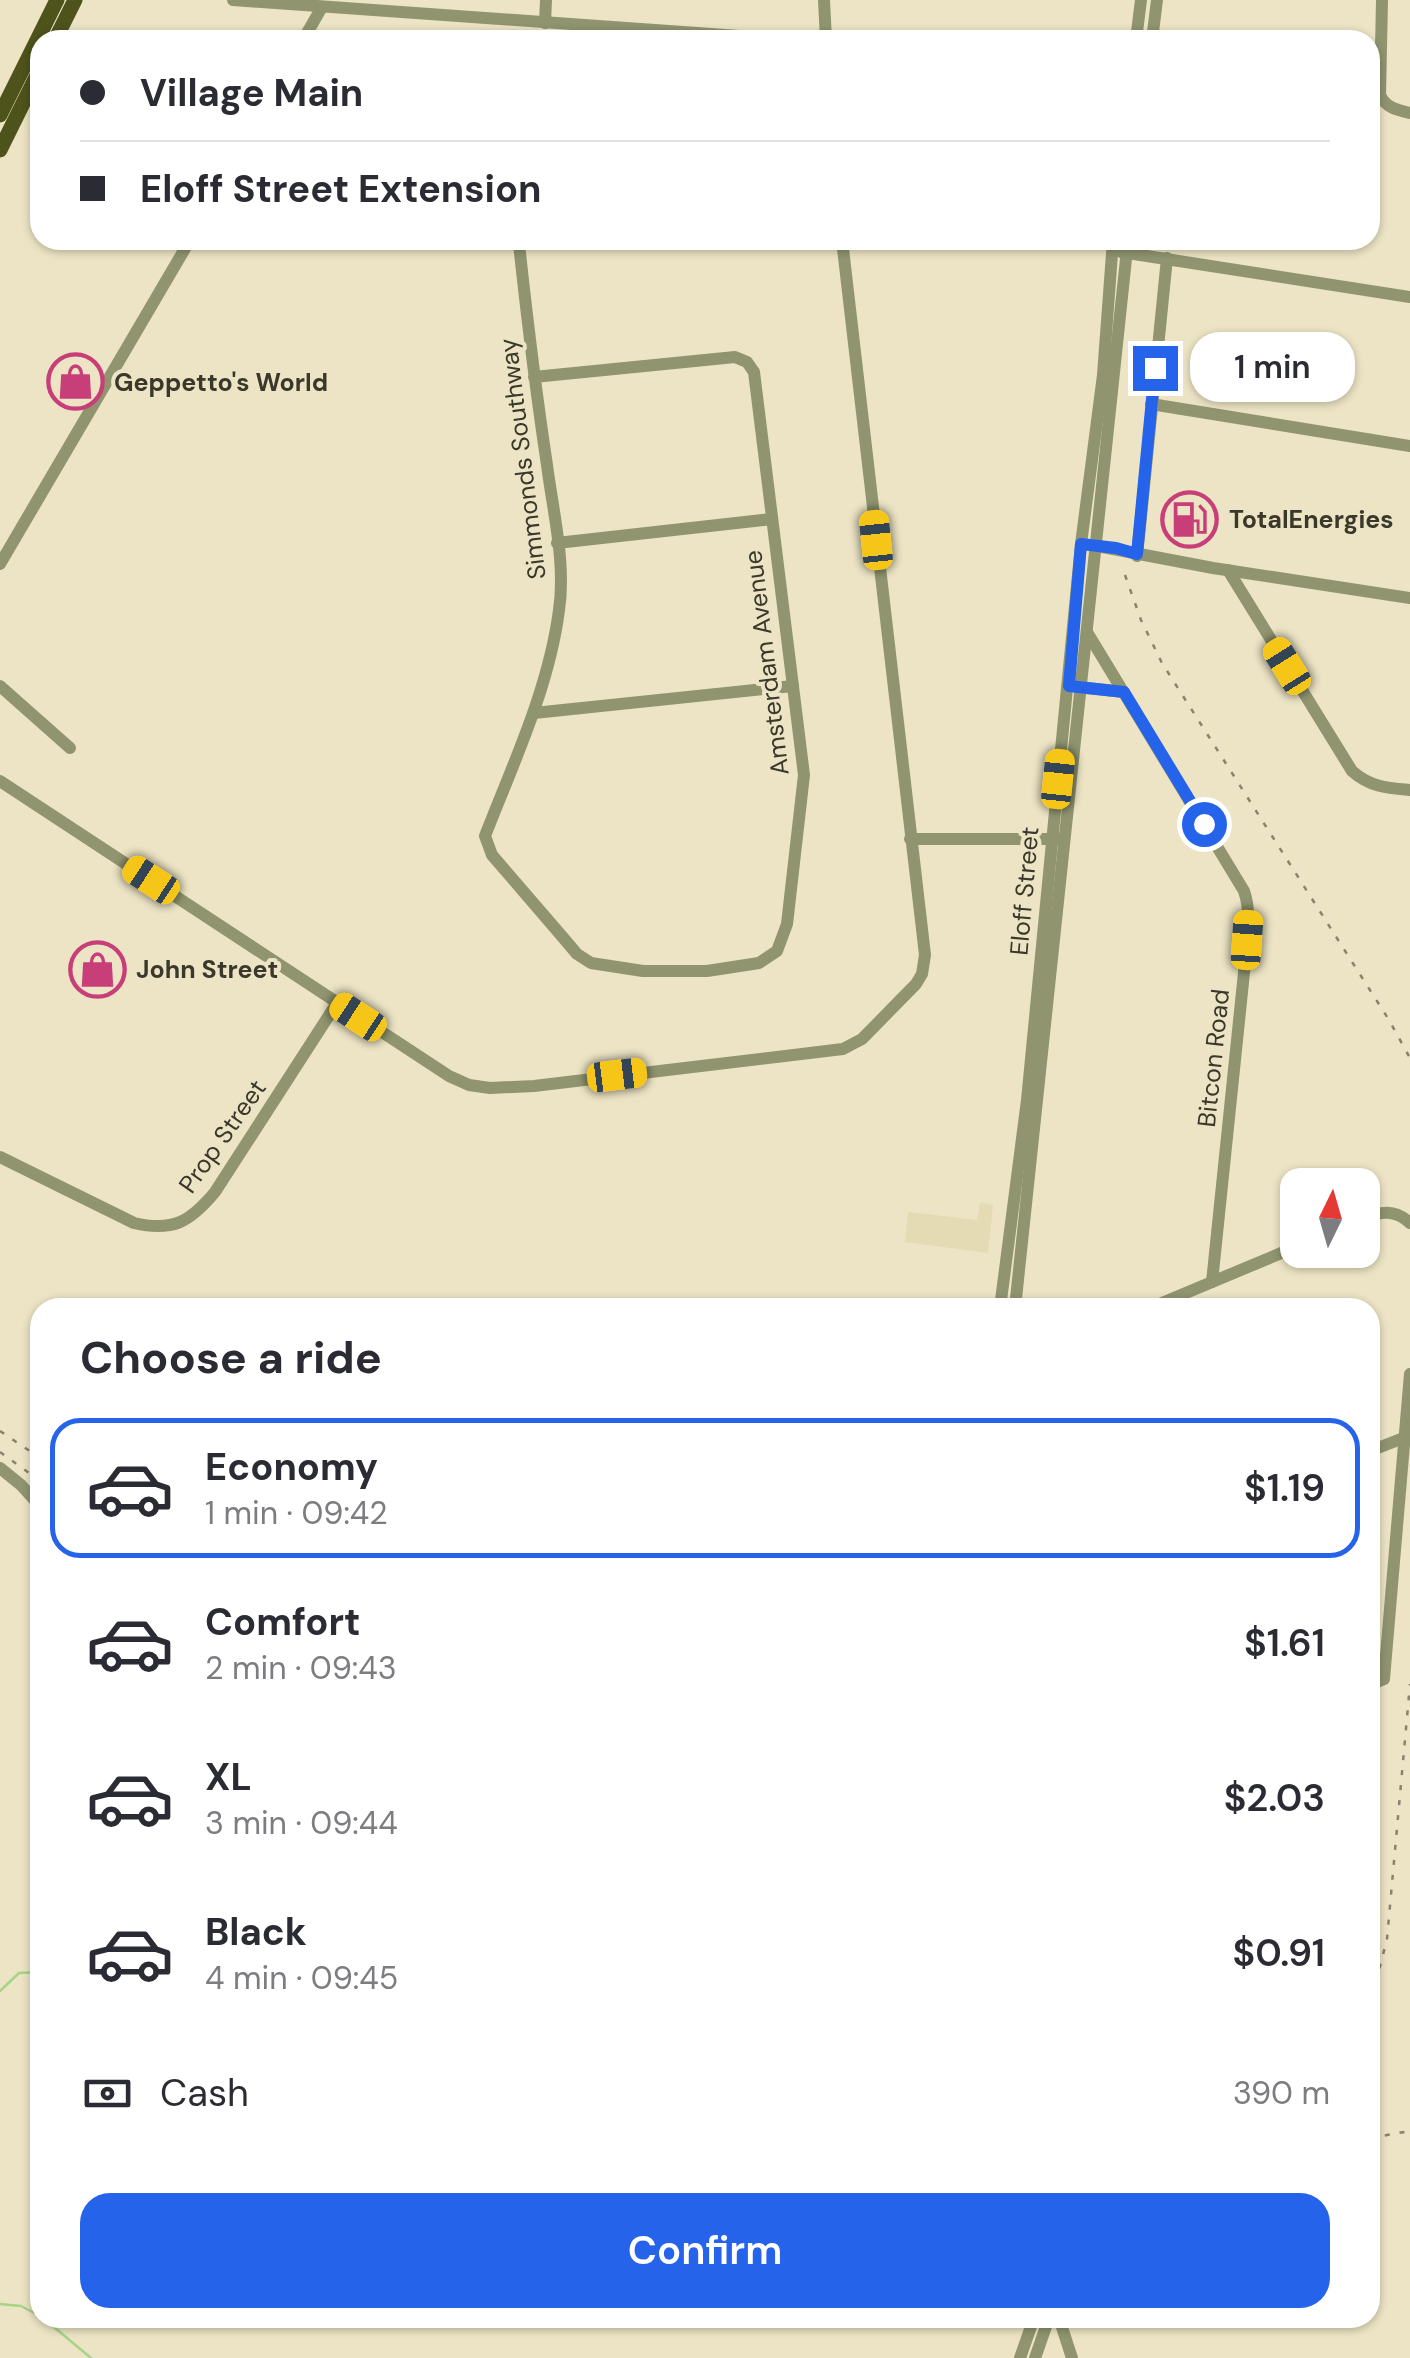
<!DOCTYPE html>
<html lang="en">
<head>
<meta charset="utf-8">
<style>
  :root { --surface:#fff; --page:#f7f7f7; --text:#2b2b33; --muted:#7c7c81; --line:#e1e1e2; --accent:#2563eb }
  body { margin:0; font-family:"DM Sans",sans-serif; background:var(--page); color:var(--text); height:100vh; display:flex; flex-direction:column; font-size:38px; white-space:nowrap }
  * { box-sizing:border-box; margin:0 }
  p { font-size:32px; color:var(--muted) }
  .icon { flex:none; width:55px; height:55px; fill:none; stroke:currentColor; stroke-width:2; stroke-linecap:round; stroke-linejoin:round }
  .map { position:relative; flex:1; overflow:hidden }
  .details { position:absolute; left:30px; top:1298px; width:1350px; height:1030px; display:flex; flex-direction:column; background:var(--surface); border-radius:30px; box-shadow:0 2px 8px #0004 }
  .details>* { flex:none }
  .guide { position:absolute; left:30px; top:30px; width:1350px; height:220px; border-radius:30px; box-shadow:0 2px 8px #0004; display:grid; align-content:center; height:220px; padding:0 50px; background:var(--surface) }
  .needle { width:65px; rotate:5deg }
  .tools { position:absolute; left:1280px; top:1168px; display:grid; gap:20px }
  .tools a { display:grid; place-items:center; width:100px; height:100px; border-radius:20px; background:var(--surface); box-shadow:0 2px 8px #0004; font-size:50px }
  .end { position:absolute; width:45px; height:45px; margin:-22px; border:12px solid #2563eb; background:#fff; box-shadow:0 0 0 5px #fff }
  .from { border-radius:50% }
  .bubble { position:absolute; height:70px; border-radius:30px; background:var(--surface); box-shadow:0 2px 8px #0004; font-size:32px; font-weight:600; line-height:70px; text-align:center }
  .car { position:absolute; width:30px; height:60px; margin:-30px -15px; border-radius:12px; box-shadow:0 0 8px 2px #0007; background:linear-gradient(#f5c518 24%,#345 0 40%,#f5c518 0 76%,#345 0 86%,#f5c518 0) }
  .guide b { display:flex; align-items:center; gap:35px; height:95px; font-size:38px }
  .guide b+b { border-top:2px solid var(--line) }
  .guide i { width:25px; height:25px; background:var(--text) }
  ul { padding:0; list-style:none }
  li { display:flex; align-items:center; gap:30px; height:140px; margin:0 20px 15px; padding:0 30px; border:5px solid transparent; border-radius:30px }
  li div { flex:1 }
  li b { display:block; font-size:38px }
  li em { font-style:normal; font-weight:600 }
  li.selected { border-color:var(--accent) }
  li>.icon { width:90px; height:90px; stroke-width:1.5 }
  h2 { padding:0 50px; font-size:45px; line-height:120px }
  .pay { display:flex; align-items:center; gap:25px; height:110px; padding:0 50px; font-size:38px }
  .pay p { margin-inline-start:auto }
  .action { display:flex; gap:20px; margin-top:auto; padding:20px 50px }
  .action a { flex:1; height:115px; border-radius:30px; background:var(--accent); color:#fff; font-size:40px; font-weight:600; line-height:115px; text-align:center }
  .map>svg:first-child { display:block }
  .built { fill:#e4dab3 }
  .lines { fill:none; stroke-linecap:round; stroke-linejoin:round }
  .stream { stroke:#a5d587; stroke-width:2.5 }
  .minor { stroke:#909570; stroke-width:12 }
  .major { stroke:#4d531a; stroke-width:15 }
  .rail { stroke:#88826e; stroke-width:2.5; stroke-dasharray:5 10; stroke-linecap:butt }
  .route { stroke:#2563eb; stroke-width:12 }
  .labels { text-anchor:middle; stroke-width:8; stroke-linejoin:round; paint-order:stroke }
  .poi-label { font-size:25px; font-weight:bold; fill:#3a372b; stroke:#ece4c4; text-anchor:start }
  .street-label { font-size:25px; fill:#3a372b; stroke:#ece4c4 }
</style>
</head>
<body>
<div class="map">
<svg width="1410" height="2358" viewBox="0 0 1410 2358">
  <rect width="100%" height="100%" fill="#ece4c4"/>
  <!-- built -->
  <path class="built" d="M980 1203 993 1205 988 1253 905 1242 908 1212 977 1220Z"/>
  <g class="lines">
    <!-- stream -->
    <g class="stream">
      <path d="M0 1991 19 1973 40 1972"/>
      <path d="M0 2304 21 2306 40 2316"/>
      <path d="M43 2318 91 2358"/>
    </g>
    <!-- minor -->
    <g class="minor">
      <path d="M233 0 795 40"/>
      <path d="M824 0 826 40"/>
      <path d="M1382 0 1380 95C1386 108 1397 110 1410 113"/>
      <path d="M545 23 546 0"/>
      <path d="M303 40 322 7"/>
      <path d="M1136 40 1141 0"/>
      <path d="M1152 40 1157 0"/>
      <path d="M503 240 519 244 589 240"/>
      <path d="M519 244C527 318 536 392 547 465 553 512 566 563 559 610 549 688 513 764 485 836L492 855 560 934 577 954 591 963 643 971H707L759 963 777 951 787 924 804 775 754 372 747 362 735 357 534 377"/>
      <path d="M1121 252 1410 297"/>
      <path d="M1151 404 1410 446"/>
      <path d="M557 543 772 519"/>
      <path d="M1092 545 1213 568 1410 598"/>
      <path d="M1137 556 1167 258"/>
      <path d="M0 564 190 240"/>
      <path d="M1228 570 1352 771C1370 787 1387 788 1410 790"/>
      <path d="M1087 632 1244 891C1252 914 1247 939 1245 963L1212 1282"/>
      <path d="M0 686 70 748"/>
      <path d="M1077 687 1124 692"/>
      <path d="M534 713 793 686"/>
      <path d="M0 781 449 1076 469 1085 490 1088 534 1086 843 1049 862 1039 916 984 922 974 925 955 842 240"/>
      <path d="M910 839H1058"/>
      <path d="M0 1157 134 1223C173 1232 190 1222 215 1192L337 1003"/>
      <path d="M1362 1219C1381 1211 1395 1209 1410 1223"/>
      <path d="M1000 1308 1027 1100 1081 544 1103 375 1113 240"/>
      <path d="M1015 1308 1128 240"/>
      <path d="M1150 1308 1298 1246"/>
      <path d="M1370 1451 1406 1437"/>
      <path d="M0 1468 21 1485 40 1506"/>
      <path d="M1370 1685 1384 1679 1410 1374"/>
      <path d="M1059 2318 1072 2358"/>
      <path d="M1020 2358 1034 2318"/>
      <path d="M1035 2358 1049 2318"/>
    </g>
    <!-- major -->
    <g class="major">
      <path d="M55 40 75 0"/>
      <path d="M0 115 57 0"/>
      <path d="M0 150 40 69"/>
    </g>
    <!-- rail -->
    <g class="rail">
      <path d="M1125 575 1141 620 1162 663 1389 1020 1410 1058"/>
      <path d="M0 1431 40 1458"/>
      <path d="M0 1452 40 1481"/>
      <path d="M1370 1997 1377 1978 1387 1939 1410 1684"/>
      <path d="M1370 2138 1410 2131"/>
    </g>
  </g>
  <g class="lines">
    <!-- route -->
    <path class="route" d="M1155 368 1137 554 1116 548 1081 544 1069 686 1124 692 1204 824"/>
  </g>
  <!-- icons -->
  <defs>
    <symbol id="shop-ring" viewBox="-11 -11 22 22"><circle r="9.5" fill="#ece4c4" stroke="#c73e79" stroke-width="1.5"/><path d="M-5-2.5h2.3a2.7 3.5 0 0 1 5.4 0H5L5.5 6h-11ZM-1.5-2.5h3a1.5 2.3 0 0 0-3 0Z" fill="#c73e79"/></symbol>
    <symbol id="fuel-ring" viewBox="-11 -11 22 22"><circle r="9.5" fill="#ece4c4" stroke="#c73e79" stroke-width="1.5"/><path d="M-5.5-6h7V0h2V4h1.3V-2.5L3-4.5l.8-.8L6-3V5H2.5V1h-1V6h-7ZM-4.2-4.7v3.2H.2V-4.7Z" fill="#c73e79"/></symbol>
  </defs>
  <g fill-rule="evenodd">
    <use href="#shop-ring" x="44" y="350" width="63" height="63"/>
    <use href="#fuel-ring" x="1158" y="488" width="63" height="63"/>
    <use href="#shop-ring" x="66" y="938" width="63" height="63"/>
  </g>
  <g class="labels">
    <!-- poi labels -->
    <g class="poi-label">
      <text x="114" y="391">Geppetto's World</text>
      <text x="1229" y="528">TotalEnergies</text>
      <text x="136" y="978">John Street</text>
    </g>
    <!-- street labels -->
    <g class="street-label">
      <text transform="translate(522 459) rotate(-97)" y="9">Simmonds Southway</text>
      <text transform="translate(766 663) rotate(-97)" y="9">Amsterdam Avenue</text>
      <text transform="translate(1024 891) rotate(-85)" y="9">Eloff Street</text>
      <text transform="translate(1213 1058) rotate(-84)" y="9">Bitcon Road</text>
      <text transform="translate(222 1136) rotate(-55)" y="9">Prop Street</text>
    </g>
  </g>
</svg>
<div class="tools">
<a><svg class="needle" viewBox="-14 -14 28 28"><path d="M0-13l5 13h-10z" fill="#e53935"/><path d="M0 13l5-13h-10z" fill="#7c7c81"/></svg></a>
</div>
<i class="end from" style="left:1204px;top:824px"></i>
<i class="end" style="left:1155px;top:368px"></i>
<div class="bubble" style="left:1190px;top:332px;width:165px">1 min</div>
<i class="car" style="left:876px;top:540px;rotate:354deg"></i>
<i class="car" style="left:1287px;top:666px;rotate:328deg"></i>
<i class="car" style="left:1058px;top:779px;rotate:6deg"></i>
<i class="car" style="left:151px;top:880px;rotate:303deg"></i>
<i class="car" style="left:1247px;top:940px;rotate:4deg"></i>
<i class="car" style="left:358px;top:1017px;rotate:303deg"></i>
<i class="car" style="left:617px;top:1075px;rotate:83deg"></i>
<div class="guide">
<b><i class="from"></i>Village Main</b>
<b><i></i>Eloff Street Extension</b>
</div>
<section class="details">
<h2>Choose a ride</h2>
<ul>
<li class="selected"><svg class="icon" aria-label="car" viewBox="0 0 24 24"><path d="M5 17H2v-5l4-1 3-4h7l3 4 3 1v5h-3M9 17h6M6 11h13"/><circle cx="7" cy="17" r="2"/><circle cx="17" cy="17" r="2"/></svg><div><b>Economy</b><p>1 min · 09:42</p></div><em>$1.19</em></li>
<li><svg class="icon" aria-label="car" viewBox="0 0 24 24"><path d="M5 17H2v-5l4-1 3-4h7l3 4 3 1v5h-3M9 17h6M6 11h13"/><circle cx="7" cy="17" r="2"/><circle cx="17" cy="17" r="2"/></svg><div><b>Comfort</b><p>2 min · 09:43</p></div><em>$1.61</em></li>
<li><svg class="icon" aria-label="car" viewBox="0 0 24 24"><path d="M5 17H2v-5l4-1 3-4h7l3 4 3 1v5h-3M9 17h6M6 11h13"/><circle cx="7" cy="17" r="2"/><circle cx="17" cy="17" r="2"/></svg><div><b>XL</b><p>3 min · 09:44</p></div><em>$2.03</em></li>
<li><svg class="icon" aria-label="car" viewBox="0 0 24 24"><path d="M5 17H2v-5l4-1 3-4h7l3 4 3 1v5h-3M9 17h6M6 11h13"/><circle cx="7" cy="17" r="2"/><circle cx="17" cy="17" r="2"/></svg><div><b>Black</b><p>4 min · 09:45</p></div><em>$0.91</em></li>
</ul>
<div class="pay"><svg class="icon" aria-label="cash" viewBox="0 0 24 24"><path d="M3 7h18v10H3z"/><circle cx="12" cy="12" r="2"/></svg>Cash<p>390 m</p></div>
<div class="action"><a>Confirm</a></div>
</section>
</div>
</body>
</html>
